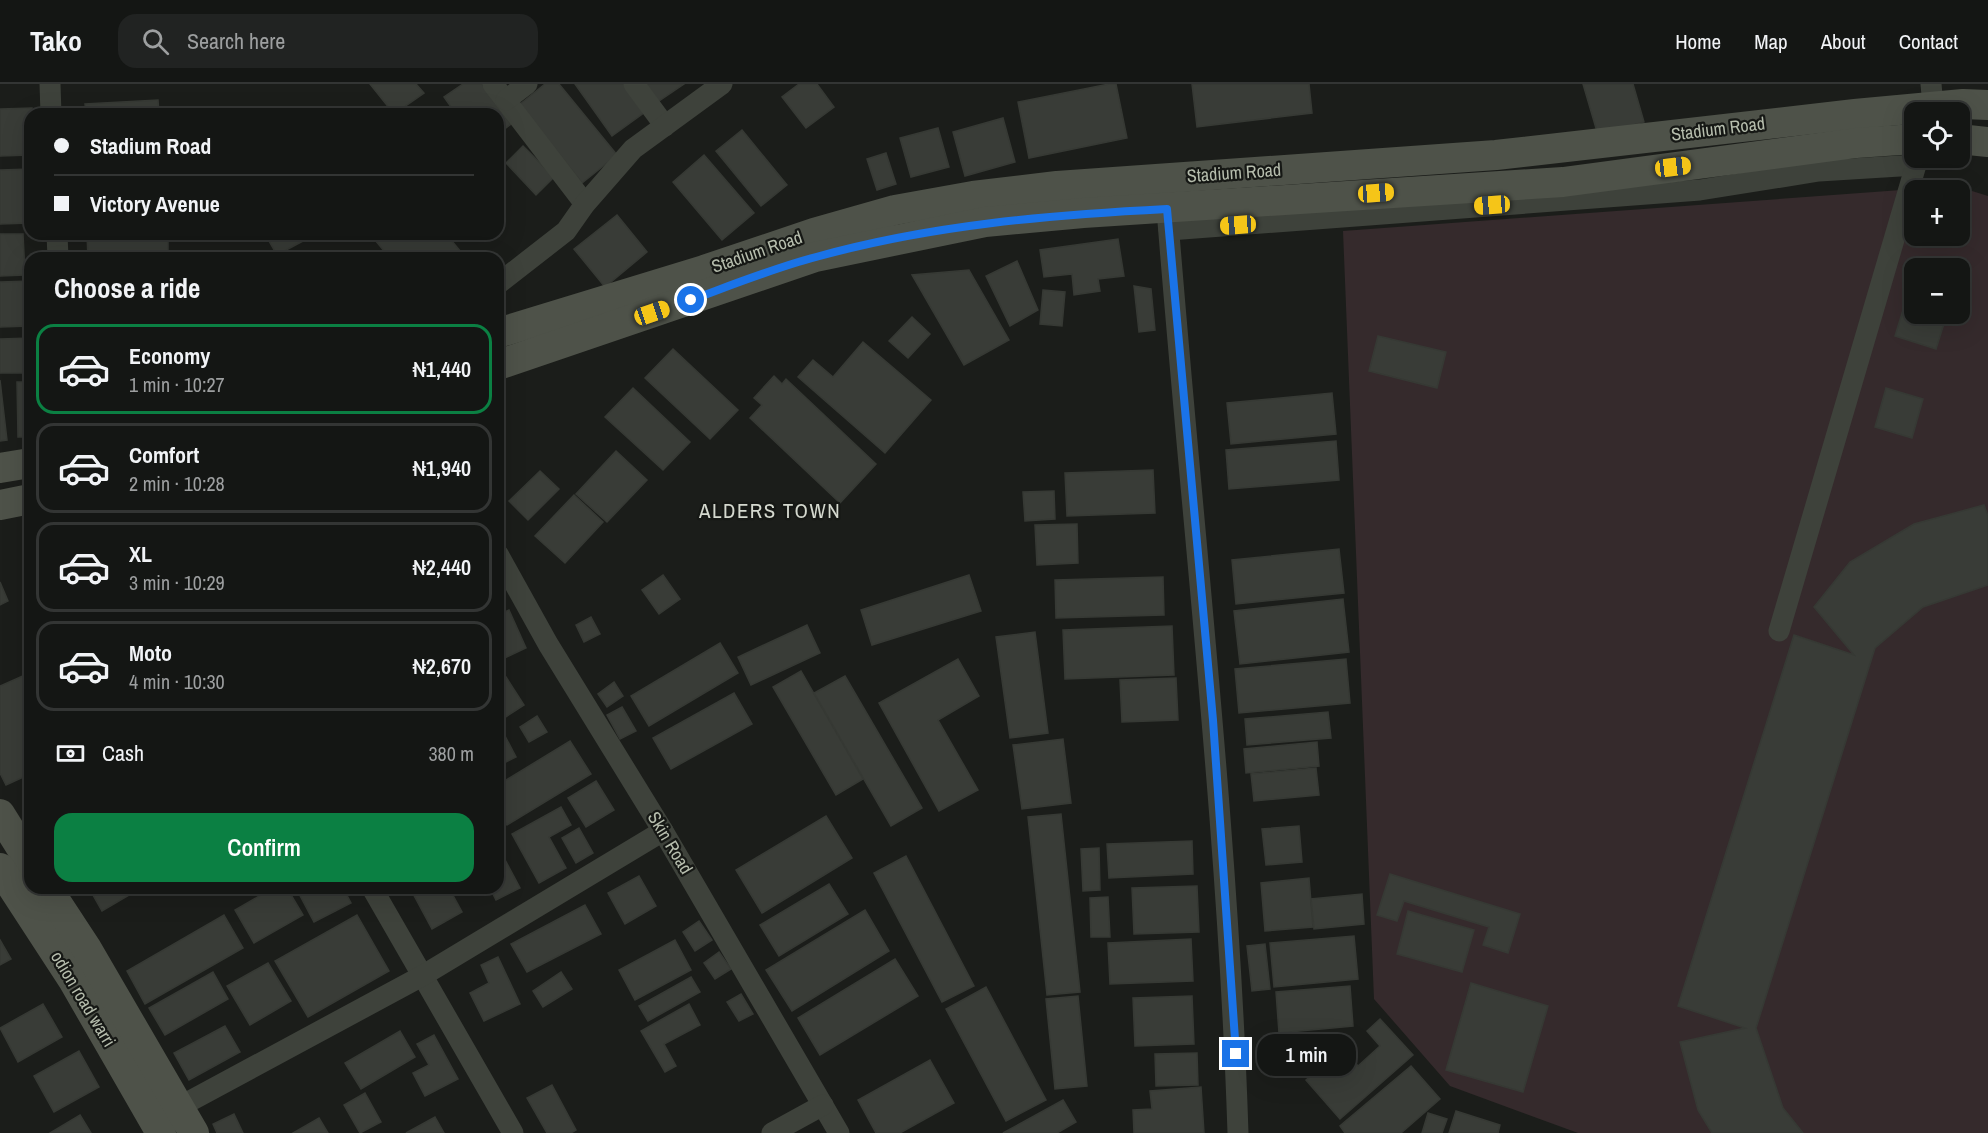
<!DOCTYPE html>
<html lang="en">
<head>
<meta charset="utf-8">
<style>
  :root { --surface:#141614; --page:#212322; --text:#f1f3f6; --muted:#9d9fa0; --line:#333534; --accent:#0b8043 }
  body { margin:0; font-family:"Archivo Narrow",sans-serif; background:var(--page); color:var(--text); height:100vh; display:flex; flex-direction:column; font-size:22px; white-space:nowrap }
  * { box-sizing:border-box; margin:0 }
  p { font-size:20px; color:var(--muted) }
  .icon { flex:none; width:33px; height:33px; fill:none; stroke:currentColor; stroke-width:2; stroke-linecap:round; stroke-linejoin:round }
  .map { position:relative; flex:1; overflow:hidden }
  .drawer { position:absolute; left:24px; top:168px; width:480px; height:642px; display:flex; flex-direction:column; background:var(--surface); border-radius:18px; box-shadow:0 6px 24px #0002,0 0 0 2px var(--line) }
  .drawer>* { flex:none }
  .hud { position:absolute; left:24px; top:24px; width:480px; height:132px; border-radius:18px; box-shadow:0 6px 24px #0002,0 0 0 2px var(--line); display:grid; align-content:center; height:132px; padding:0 30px; background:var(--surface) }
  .tools { position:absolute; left:1904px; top:18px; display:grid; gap:12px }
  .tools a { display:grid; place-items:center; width:66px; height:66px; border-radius:12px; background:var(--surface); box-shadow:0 6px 24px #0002,0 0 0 2px var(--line); font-size:30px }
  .end { position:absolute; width:27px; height:27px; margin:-14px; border:8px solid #1a73e8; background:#fff; box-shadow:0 0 0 3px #fff }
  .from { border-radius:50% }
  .bubble { position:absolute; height:42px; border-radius:18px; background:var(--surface); box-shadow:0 6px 24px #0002,0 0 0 2px var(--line); font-size:20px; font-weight:600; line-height:42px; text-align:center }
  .car { position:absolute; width:18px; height:36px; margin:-18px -9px; border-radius:8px; box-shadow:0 0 4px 2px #0007; background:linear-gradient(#f5c518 24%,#345 0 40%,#f5c518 0 76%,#345 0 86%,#f5c518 0) }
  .hud b { display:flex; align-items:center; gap:21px; height:57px; font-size:22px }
  .hud b+b { border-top:2px solid var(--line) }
  .hud i { width:15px; height:15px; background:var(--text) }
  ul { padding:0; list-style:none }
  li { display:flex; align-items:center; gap:18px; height:90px; margin:0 12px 9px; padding:0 18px; border:3px solid var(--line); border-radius:18px }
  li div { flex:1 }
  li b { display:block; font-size:22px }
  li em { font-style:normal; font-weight:600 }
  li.on { border-color:var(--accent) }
  li>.icon { width:54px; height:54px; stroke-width:1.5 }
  h2 { padding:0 30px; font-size:27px; line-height:72px }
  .pay { display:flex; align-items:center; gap:15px; height:66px; padding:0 30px; font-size:22px }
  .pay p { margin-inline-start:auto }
  .primary-button { display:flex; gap:12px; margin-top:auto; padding:12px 30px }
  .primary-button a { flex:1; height:69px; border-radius:18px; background:var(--accent); color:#fff; font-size:24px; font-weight:600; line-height:69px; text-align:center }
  header { display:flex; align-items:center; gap:36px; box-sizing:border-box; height:84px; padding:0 30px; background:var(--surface); border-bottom:2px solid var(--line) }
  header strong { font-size:28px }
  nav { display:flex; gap:33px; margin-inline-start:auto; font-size:21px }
  .search { width:420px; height:54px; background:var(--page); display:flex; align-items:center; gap:15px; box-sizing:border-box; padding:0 21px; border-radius:18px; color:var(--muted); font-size:22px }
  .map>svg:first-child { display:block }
  .green { fill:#352a2c; fill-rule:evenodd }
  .building { fill:#393c37; stroke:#363934; stroke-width:1.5 }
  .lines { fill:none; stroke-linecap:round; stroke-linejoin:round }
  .street { stroke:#3e423b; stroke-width:21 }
  .secondary { stroke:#4e5249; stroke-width:30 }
  .route { stroke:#1a73e8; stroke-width:8 }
  .labels { text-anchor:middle; stroke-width:4.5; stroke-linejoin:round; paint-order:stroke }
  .street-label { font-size:18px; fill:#b6bdad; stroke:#161815 }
  .quarter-label { font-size:21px; letter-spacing:1.5px; fill:#d4d8ce; stroke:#161815 }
</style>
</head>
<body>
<header>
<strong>Tako</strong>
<div class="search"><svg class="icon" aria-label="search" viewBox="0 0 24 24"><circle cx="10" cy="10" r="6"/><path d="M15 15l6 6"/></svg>Search here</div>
<nav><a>Home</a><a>Map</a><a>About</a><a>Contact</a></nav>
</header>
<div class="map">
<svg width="1988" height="1049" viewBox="0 0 1988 1049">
  <rect width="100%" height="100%" fill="#1b1d1a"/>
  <!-- green -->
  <path class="green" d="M1956 102 1988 112V1049H1578L1450 1002 1374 915 1343 147ZM1914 106H1959V152H1914ZM1914 184H1959V230H1914Z"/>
  <!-- building -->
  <g class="building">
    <path d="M370 0H416L424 9 394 30Z"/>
    <path d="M463 0H482L511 40 498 50V30H456L444 13Z"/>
    <path d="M545 0H559L617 71 582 99 519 21Z"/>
    <path d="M575 0H626L645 28 612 52Z"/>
    <path d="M643 0H684L656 19Z"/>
    <path d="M799 0H817L834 23 806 44 782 13Z"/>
    <path d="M1109 0H1116L1127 54 1029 74 1018 18Z"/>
    <path d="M1192 0H1309L1312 29 1197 43Z"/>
    <path d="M1583 0H1633L1644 38 1598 51Z"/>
    <path d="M158 16 159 30H86L85 20Z"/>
    <path d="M32 24 30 71 0 72V25Z"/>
    <path d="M1003 34 1015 78 965 92 953 48Z"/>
    <path d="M938 44 949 83 911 93 900 54Z"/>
    <path d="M742 46 787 101 761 122 716 67Z"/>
    <path d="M523 62 554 93 536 111 506 79Z"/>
    <path d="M886 69 896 100 877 106 867 75Z"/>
    <path d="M704 71 754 129 722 156 673 98Z"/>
    <path d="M30 85V139L0 140V86Z"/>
    <path d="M617 131 647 168 605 203 574 165Z"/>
    <path d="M0 150H23L25 191 0 192Z"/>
    <path d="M87 150H168V174H88Z"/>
    <path d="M265 150H316L277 171Z"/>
    <path d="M370 150H446L466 174H390Z"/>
    <path d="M1118 155 1124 192 1098 195 1100 207 1074 211 1072 190 1044 193 1040 166Z"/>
    <path d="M1017 177 1038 226 1010 242 986 192Z"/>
    <path d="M969 186 1009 256 964 281 912 191Z"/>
    <path d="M30 197V242L0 243V198Z"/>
    <path d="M1911 200 1914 201V230H1947L1936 265 1895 252Z"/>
    <path d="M1134 202 1151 205 1155 246 1139 248Z"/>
    <path d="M1043 206 1065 208 1062 242 1040 240Z"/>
    <path d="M912 233 930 250 908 274 889 257Z"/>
    <path d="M1378 252 1446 268 1437 304 1369 287Z"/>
    <path d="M30 254V289H0V255Z"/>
    <path d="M863 258 931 316 885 369 798 293 813 276 833 293Z"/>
    <path d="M673 265 738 326 710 355 645 294Z"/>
    <path d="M774 292 782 300 786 295 876 380 840 419 750 334 762 321 754 314Z"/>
    <path d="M0 296 7 356 0 357Z"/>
    <path d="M17 298H30V353H18Z"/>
    <path d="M633 304 690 358 663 386 605 333Z"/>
    <path d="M1886 304 1923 315 1912 354 1875 343Z"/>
    <path d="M1332 309 1336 350 1231 360 1227 319Z"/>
    <path d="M1336 357 1339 396 1229 405 1226 366Z"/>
    <path d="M616 367 647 396 607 438 576 410Z"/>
    <path d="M1153 386 1155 429 1067 432 1065 389Z"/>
    <path d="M540 387 559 405 528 436 509 417Z"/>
    <path d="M1054 407 1055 435 1025 437 1023 408Z"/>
    <path d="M574 411 603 438 565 479 535 452Z"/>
    <path d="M1984 421 1988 432V501L1923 523 1875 564 1756 944 1783 1024 1803 1049H1712L1698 1026 1680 958 1745 944 1678 922 1794 551 1854 571 1814 523 1850 478 1914 440Z"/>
    <path d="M1077 440 1078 479 1037 481 1035 441Z"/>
    <path d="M1339 465 1344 509 1236 520 1232 476Z"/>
    <path d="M663 491 680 515 659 530 642 506Z"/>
    <path d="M969 491 981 527 872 561 861 526Z"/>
    <path d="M1163 493 1164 531 1056 534 1055 496Z"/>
    <path d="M0 498 8 517 0 521Z"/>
    <path d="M1343 515 1349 568 1240 580 1234 527Z"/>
    <path d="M509 526 526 564 498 577V531Z"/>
    <path d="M591 533 600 550 584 558 576 541Z"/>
    <path d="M807 541 820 569 751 601 738 573Z"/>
    <path d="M1172 542 1174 591 1065 595 1063 546Z"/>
    <path d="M1035 548 1048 649 1010 654 996 553Z"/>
    <path d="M720 559 738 589 649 642 631 612Z"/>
    <path d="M958 575 979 612 938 636 978 706 939 727 879 619Z"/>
    <path d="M1346 575 1350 619 1239 629 1235 585Z"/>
    <path d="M801 587 863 695 836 711 773 603Z"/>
    <path d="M25 591 30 602V690L6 701 0 689V602Z"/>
    <path d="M845 592 922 724 891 742 814 609Z"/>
    <path d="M506 593 524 621 498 638V598Z"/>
    <path d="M1176 594 1178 636 1122 638 1120 596Z"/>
    <path d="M614 598 623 612 607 623 598 610Z"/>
    <path d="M734 609 752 640 671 685 653 654Z"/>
    <path d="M622 623 636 647 620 655 607 631Z"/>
    <path d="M1328 628 1331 654 1247 661 1245 635Z"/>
    <path d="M537 632 547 648 529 658 520 643Z"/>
    <path d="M504 650 516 673 498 682V653Z"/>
    <path d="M1063 655 1071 719 1022 725 1013 661Z"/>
    <path d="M570 657 591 690 507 741 498 727V701Z"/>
    <path d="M1317 658 1319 682 1246 689 1244 665Z"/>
    <path d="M1316 684 1319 711 1254 717 1251 690Z"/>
    <path d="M596 697 614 726 586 743 568 714Z"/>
    <path d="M561 723 571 741 549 753 566 784 539 799 512 750Z"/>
    <path d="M1061 730 1080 908 1047 911 1028 733Z"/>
    <path d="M826 732 852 774 762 829 736 786Z"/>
    <path d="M1299 742 1302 778 1266 781 1262 745Z"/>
    <path d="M579 744 593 769 576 779 562 754Z"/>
    <path d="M1192 757 1193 790 1109 794 1107 760Z"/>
    <path d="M1099 764 1100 806 1083 807 1081 765Z"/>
    <path d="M503 772 520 804 496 816 490 804H498V775Z"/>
    <path d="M906 772 974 902 942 918 874 789Z"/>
    <path d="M1390 790 1520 830 1508 869 1483 861 1489 843 1404 817 1397 837 1377 831Z"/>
    <path d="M639 792 656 822 625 840 608 809Z"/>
    <path d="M1309 794 1313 843 1265 847 1261 799Z"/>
    <path d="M829 800 848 830 779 872 760 841Z"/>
    <path d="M1197 802 1199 848 1134 850 1132 804Z"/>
    <path d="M89 804H141L102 827Z"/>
    <path d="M249 804H266L253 811Z"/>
    <path d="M273 804H287L303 831 254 859 235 826Z"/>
    <path d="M296 804H343L351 819 314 838Z"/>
    <path d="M410 804H449L462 828 432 845Z"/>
    <path d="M1362 810 1364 840 1314 845 1311 815Z"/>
    <path d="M1108 813 1110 853H1091L1090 814Z"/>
    <path d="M585 821 601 850 527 888 511 860Z"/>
    <path d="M865 826 889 867 792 927 766 886Z"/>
    <path d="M1408 827 1474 846 1462 888 1397 870Z"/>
    <path d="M224 831 243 864 145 920 127 887Z"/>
    <path d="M357 831 389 887 308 933 275 877Z"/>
    <path d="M699 837 712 856 695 867 683 848Z"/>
    <path d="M1354 852 1358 895 1274 903 1270 859Z"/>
    <path d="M1191 855 1193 897 1110 900 1108 859Z"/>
    <path d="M0 856 11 875 0 881Z"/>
    <path d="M675 856 691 886 635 916 619 886Z"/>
    <path d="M1265 860 1270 905 1252 907 1247 862Z"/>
    <path d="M719 868 731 885 715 895 704 879Z"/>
    <path d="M498 873 520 920 484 937 470 909 489 899 481 881Z"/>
    <path d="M895 875 918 912 820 971 798 934Z"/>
    <path d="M268 879 291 917 250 941 227 902Z"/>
    <path d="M213 888 228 915 165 951 149 924Z"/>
    <path d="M561 888 572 905 543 923 533 907Z"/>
    <path d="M691 893 700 908 648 937 639 922Z"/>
    <path d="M1471 899 1548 922 1523 1008 1446 986Z"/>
    <path d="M1350 902 1353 942 1279 949 1276 908Z"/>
    <path d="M986 903 1046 1016 1006 1037 946 925Z"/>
    <path d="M741 910 753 930 739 937 727 918Z"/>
    <path d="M1078 912 1087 1002 1055 1005 1046 915Z"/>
    <path d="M1192 912 1194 960 1135 962 1133 914Z"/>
    <path d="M43 920 62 953 18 978 0 944Z"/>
    <path d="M689 920 700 941 664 960 676 982 665 988 641 947Z"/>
    <path d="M1380 935 1413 971 1340 1035 1306 996 1343 964 1358 982 1380 962 1367 947Z"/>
    <path d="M225 942 240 968 189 996 174 969Z"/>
    <path d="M400 947 415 973 361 1005 345 979Z"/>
    <path d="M434 951 458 995 425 1012 413 989 429 981 417 960Z"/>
    <path d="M79 967 99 1003 54 1028 34 992Z"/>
    <path d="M1197 969 1198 1001 1156 1002 1155 970Z"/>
    <path d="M930 976 954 1019 900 1049H876L858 1016Z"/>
    <path d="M1411 982 1440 1015 1401 1049H1345L1340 1042Z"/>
    <path d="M552 1001 576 1046 571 1049H547L527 1014Z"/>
    <path d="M1201 1003 1204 1049H1134L1133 1026 1152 1025 1150 1007Z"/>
    <path d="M365 1009 381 1038 360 1049 344 1021Z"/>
    <path d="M1063 1016 1076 1038 1057 1049H1003Z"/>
    <path d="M1456 1027 1500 1041 1498 1049H1449Z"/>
    <path d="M1428 1029 1447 1035 1442 1049H1422Z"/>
    <path d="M234 1030 243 1049H217L213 1040Z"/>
    <path d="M80 1031 91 1049H50Z"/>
    <path d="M435 1033 444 1049H406Z"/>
    <path d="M319 1034 328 1049H293Z"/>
  </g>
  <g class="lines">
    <!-- street -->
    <g class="street">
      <path d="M50 0 51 30"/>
      <path d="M493 0 585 120"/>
      <path d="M634 0 665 42"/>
      <path d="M1931 0 1933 22"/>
      <path d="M506 16 527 0"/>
      <path d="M1167 125C1191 433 1228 740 1238 1049"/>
      <path d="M1169 146 1700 106 1819 87 1916 81"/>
      <path d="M57 150 58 174"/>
      <path d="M498 200 566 147 585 120 633 65 722 0"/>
      <path d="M498 470 548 560 663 747 839 1049"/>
      <path d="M1779 547 1918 74"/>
      <path d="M372 804 513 1049"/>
      <path d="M179 1023 422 892 663 747"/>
      <path d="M772 1049 823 1021"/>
    </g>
    <!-- secondary -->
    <g class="secondary">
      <path d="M1959 55 1988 58"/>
      <path d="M498 249 704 186 814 149 895 126 973 112 1057 102 1496 71 1855 30 1963 20 1988 21"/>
      <path d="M498 281 815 173 985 138 1083 129 1563 98 1856 59 1914 55"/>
      <path d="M0 384 30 379"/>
      <path d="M0 421 30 415"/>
      <path d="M0 730 30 778"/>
      <path d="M0 784 73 896 161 1049"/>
      <path d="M47 804 87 865 194 1049"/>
    </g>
  </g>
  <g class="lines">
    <!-- route -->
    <path class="route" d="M691 216C732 201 774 184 816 173 931 141 1049 131 1167 125L1213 636 1236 970"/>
  </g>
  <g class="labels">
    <!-- street labels -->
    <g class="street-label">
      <text transform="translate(1718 45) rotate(-7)" y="6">Stadium Road</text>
      <text transform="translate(1234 89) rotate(-4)" y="6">Stadium Road</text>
      <text transform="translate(757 168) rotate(-19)" y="6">Stadium Road</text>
      <text transform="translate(670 759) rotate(59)" y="6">Skin Road</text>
      <text transform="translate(83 915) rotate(59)" y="6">odion road warri</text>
    </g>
    <!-- quarter labels -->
    <g class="quarter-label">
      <text x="770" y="434">ALDERS TOWN</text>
    </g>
  </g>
</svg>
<div class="tools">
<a><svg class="icon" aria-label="locate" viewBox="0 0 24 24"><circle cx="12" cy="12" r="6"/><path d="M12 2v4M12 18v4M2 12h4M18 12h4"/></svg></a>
<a>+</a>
<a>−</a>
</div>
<i class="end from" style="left:691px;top:216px"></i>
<i class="end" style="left:1236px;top:970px"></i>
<div class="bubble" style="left:1257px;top:950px;width:99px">1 min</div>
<i class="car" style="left:1673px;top:83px;rotate:83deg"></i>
<i class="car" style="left:1376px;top:109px;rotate:86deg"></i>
<i class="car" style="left:1492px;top:121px;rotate:266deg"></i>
<i class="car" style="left:1238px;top:141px;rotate:266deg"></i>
<i class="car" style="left:652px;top:229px;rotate:71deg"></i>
<div class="hud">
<b><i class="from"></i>Stadium Road</b>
<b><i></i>Victory Avenue</b>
</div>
<section class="drawer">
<h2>Choose a ride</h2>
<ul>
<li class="on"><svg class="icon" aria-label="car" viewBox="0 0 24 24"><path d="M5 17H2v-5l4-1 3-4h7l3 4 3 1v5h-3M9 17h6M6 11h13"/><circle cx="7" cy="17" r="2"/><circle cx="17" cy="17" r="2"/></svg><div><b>Economy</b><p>1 min · 10:27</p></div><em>₦1,440</em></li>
<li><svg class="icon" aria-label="car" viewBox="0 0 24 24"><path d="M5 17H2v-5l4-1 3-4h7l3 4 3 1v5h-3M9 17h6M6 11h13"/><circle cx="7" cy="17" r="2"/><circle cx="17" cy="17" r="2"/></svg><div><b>Comfort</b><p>2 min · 10:28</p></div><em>₦1,940</em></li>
<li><svg class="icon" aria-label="car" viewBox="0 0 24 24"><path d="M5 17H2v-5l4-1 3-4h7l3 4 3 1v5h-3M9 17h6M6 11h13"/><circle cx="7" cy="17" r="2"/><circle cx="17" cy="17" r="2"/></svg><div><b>XL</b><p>3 min · 10:29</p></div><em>₦2,440</em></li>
<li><svg class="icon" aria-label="car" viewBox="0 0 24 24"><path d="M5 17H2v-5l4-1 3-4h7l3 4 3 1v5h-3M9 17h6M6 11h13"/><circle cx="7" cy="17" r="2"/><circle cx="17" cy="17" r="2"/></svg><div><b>Moto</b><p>4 min · 10:30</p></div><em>₦2,670</em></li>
</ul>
<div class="pay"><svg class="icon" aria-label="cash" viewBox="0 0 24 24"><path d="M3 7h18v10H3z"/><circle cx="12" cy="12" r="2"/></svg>Cash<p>380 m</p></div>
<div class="primary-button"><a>Confirm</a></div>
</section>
</div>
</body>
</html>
